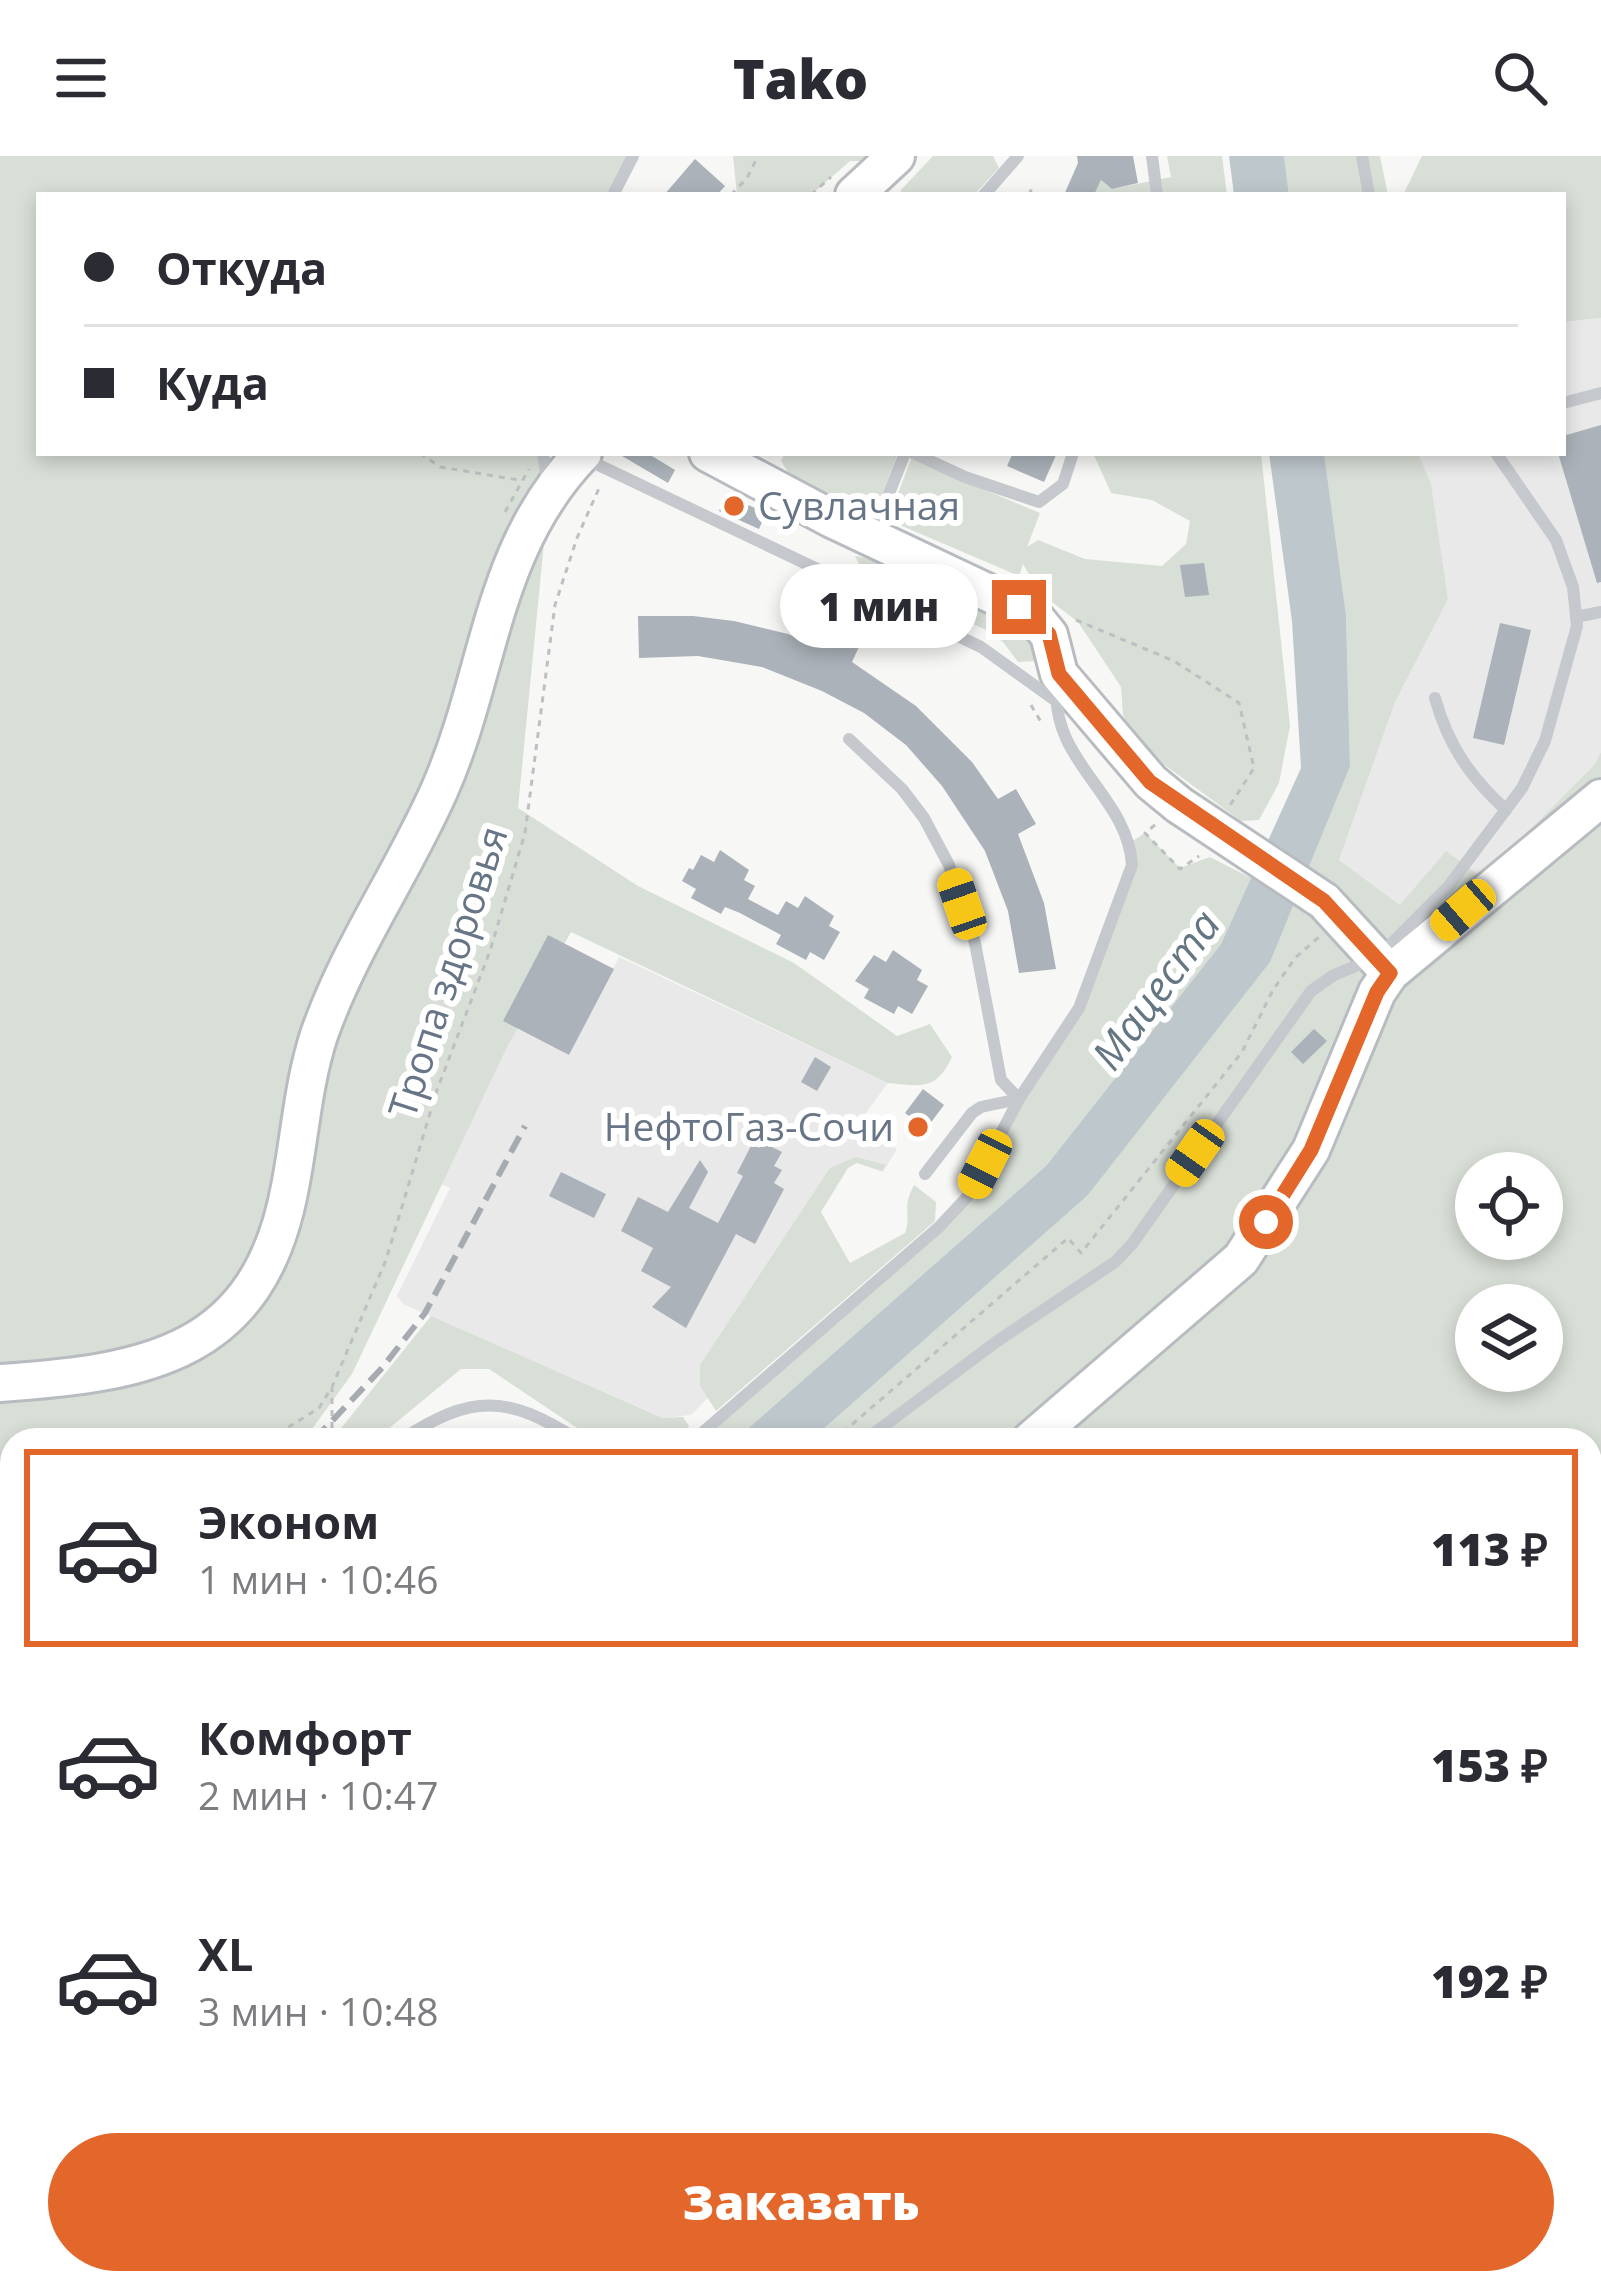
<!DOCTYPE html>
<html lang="ru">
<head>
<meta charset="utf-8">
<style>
  :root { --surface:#fff; --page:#f7f7f7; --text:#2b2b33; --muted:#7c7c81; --line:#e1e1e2; --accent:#e3672a }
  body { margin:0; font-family:"Open Sans",sans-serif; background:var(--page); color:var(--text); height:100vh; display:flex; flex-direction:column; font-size:45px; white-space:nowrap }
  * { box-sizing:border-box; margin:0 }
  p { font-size:39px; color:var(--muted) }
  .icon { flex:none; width:66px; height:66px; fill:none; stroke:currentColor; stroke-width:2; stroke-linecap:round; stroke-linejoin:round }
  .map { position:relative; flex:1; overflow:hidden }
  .drawer { position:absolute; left:0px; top:1272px; width:1602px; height:867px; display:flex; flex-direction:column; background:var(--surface); border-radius:36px 36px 0 0; box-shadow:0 6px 18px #0003 }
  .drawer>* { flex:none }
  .guide { position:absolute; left:36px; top:36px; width:1530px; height:264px; border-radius:0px; box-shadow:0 6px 18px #0003; display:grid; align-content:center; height:264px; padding:0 48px; background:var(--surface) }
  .tools { position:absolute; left:1455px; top:996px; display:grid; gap:24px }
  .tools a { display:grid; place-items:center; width:108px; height:108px; border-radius:50%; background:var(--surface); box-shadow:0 6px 18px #0003; font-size:60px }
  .end { position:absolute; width:54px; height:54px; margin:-27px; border:15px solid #e3672a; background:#fff; box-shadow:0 0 0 6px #fff }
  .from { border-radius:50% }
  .bubble { position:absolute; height:84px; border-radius:42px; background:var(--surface); box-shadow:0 6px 18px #0003; font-size:39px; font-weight:800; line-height:84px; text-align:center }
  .car { position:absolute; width:36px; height:72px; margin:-36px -18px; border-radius:15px; box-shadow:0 0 9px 3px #0007; background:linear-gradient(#f5c518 24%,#345 0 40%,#f5c518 0 76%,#345 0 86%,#f5c518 0) }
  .guide b { display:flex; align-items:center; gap:42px; height:114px; font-size:45px }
  .guide b+b { border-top:3px solid var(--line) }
  .guide i { width:30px; height:30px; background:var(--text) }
  ul { padding:21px 0 0; list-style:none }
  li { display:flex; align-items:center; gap:36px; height:198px; margin:0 24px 18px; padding:0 24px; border:6px solid transparent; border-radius:0px }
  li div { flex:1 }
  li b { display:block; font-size:45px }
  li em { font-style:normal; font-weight:800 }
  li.selected { border-color:var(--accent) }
  li>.icon { width:108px; height:108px; stroke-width:1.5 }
  .primary-button { display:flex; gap:24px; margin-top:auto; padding:24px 48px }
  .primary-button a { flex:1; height:138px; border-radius:72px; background:var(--accent); color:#fff; font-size:48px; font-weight:800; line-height:138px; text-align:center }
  header { display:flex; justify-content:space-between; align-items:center; height:156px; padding:0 48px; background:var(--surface); font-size:54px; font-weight:800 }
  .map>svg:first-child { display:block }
  .built { fill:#e8e9e8 }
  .green { fill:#d8dfd6; fill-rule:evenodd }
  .water { fill:#bec7cc }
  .building { fill:#abb2b9 }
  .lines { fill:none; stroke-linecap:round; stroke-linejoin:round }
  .secondary-casing { stroke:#b8bcc1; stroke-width:42 }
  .primary-casing { stroke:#b6babe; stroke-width:45 }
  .path { stroke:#bdbfc2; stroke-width:3; stroke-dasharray:6 6; stroke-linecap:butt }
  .lane { stroke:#c5c8cc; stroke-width:12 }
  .secondary { stroke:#fff; stroke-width:36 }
  .primary { stroke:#fff; stroke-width:39 }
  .rail { stroke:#a6abb1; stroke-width:6; stroke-dasharray:18 9; stroke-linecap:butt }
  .secondary-bridge-casing { stroke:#b8bcc1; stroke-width:42; stroke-linecap:butt }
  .secondary-bridge { stroke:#fff; stroke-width:36 }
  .route { stroke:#e3672a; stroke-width:15 }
  .poi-dot { fill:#e3672a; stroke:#fff; stroke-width:4.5 }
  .labels { text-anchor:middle; stroke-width:12; stroke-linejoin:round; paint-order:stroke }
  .poi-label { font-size:39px; fill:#677586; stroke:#fff; text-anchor:start }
  .street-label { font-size:39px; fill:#677586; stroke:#fff }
  .water-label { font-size:42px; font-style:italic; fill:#637682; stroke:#fff }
</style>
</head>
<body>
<header><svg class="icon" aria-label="menu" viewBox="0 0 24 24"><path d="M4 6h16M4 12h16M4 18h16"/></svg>Tako<svg class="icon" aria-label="search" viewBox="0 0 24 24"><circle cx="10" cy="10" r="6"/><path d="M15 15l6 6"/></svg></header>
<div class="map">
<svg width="1601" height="2138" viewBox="0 0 1601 2138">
  <rect width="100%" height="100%" fill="#f7f8f5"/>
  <!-- built -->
  <g class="built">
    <path d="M1601 162V596L1594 609 1483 723 1465 709 1400 749 1339 704 1395 545 1448 443 1431 329 1418 297H1563V166Z"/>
    <path d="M619 801 888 927 860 965 861 971 897 993 883 1016 857 1007 847 1010 715 1235 691 1259 664 1262 403 1148 397 1140 450 1032 440 1028 492 860 569 899Z"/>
  </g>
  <!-- green -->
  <g class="green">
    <path d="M0 0H633L613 39H39V297H543L549 336 518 652 638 730 794 807 897 880 930 868 952 901C936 935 921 930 888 927L571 776 506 893 352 1218 304 1284H12V1314L0 1306Z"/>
    <path d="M733 0H896L890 5H850L811 39H737Z"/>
    <path d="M933 0H993L999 12 974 39H909L900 35Z"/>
    <path d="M1167 0H1222L1227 39H1094L1101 24 1112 33 1171 21Z"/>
    <path d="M1284 0H1380L1388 39H1289Z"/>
    <path d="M1422 0H1601V162L1563 166V39H1403Z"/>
    <path d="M785 297H898L874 359 791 321 781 305Z"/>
    <path d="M1093 297H1261L1290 570 1279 627 1259 664 1241 665 1136 588 1123 559 1121 531 1078 466 1040 437 1023 408 1019 420 888 364 911 303 1040 357 1027 391 1038 384 1085 403 1162 410 1186 388 1190 365 1152 344 1111 337Z"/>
    <path d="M1324 297H1418L1431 328 1448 443 1395 546 1339 704 1400 749 1446 695 1483 722 1594 609 1601 596V2138H1148L1125 2127H1590V1284H811L1087 1040 1350 610 1346 459ZM1476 1017H1542V1083H1476ZM1476 1149H1542V1215H1476Z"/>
    <path d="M855 400C909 408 1000 453 1043 487L1037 505 1018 506 1003 486 984 473 865 420Z"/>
    <path d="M1145 677 1180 712 1210 701 1251 722 1221 788 1046 1010 735 1284H693L968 1040 1079 852 1132 709 1131 686Z"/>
    <path d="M856 1001 886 1009 882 1015 857 1007 848 1012 821 1056 850 1107 905 1077C912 1057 901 1054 914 1029L936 1046 935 1065 716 1255 700 1230V1209L830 1012Z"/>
    <path d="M431 1160 663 1262 683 1261 689 1270 682 1284H595L489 1213H461L375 1284H336L338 1276Z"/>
    <path d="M777 2127H887L902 2138H793Z"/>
  </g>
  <!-- water -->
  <g class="water">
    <path d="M1229 0H1284L1289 39H1234Z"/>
    <path d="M1269 297H1324L1346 459 1350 610 1270 806 1087 1040 811 1284H735L1046 1010 1221 788 1301 612 1292 465Z"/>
    <path d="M0 1818 12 1828V2127H497L513 2138H0Z"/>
  </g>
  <!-- building -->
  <g class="building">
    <path d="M1077 0H1133L1138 27 1112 33 1101 24 1094 39H1064L1078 7Z"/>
    <path d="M695 3 725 30 717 39H664Z"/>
    <path d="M1601 269V426L1597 427 1558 297H1563V280Z"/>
    <path d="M617 297H647L675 314 668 327Z"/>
    <path d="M1013 297H1057L1044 326 1007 310Z"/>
    <path d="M726 339 766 357 759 373 719 355Z"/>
    <path d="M1204 407 1209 439 1185 441 1180 409Z"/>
    <path d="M638 460H693L734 465 788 478 814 489 824 465 863 482 852 506 916 550 972 606 998 643 1016 633 1036 668 1018 678 1044 747 1056 813 1019 817 1008 755 985 695 942 630 906 589 864 557 822 535 762 511 698 500 639 502Z"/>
    <path d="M1500 467 1531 474 1504 589 1473 582Z"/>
    <path d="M720 694 749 714 744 724 755 730 748 743 778 759 786 745 798 752 805 740 834 760 829 770 840 776 824 804 810 796 806 804 776 788 781 779 740 757 725 751 721 758 691 742 696 733 682 725 689 712 693 714 701 699 714 706Z"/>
    <path d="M548 779 614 813 569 899 503 865Z"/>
    <path d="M893 794 922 814 917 824 928 830 912 858 898 850 894 858 864 842 869 833 855 825 874 799 886 806Z"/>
    <path d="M1314 873 1327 885 1303 908 1291 896Z"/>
    <path d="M815 901 831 911 817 935 801 926Z"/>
    <path d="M923 933 944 949 926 973 905 957Z"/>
    <path d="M762 986 782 996 774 1010 782 1014 774 1027 784 1033 755 1088 736 1078 686 1172 652 1151 671 1131 641 1115 653 1092 621 1075 638 1041 668 1056 700 1004 708 1016 689 1052 718 1067 743 1020 737 1017 752 988 759 992Z"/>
    <path d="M561 1016 606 1038 594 1062 549 1040Z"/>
  </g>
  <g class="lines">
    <defs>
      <g id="secondary">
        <path d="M854 39 896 0"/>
        <path d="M708 297 832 363 1031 457 1049 479 1059 518 1151 626 1179 649"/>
        <path d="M1324 745 1390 817"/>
        <path d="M0 1227C148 1217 259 1198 290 1031 300 980 303 928 319 879 349 793 402 718 439 635 491 518 489 394 583 297"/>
        <path d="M1031 1284 1241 1103 1311 994 1377 836 1390 817 1601 642"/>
      </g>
      <g id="primary">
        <path d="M0 1375 12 1383"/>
        <path d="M1238 2127 1258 2138"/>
      </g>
    </defs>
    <!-- secondary casing -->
    <use href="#secondary" class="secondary-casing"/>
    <!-- primary casing -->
    <use href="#primary" class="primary-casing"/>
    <!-- path -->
    <g class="path">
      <path d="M731 39 747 22 758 0"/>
      <path d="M811 39 831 21"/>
      <path d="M1029 39 1032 32"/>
      <path d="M420 297 440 311 519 324"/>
      <path d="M505 356 529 313"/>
      <path d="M1076 464 1174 505 1239 547 1254 612 1229 651"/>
      <path d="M1031 549 1041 566"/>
      <path d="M1155 669 1145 677 1180 713 1199 700"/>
      <path d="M268 1284 319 1252 332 1231 386 1104 437 934 490 795 525 677 555 449 577 382 600 330"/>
      <path d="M332 1284V1232"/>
      <path d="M834 1284 1068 1082 1081 1097 1242 896 1273 834 1295 802 1319 781"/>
      <path d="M0 1543 12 1542"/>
      <path d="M601 2127 617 2138"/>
      <path d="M1185 2127 1205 2138"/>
    </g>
    <!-- lane -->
    <g class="lane">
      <path d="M1152 0 1157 39"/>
      <path d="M1362 0 1369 39"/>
      <path d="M613 39 633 0"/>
      <path d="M984 39 1018 0"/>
      <path d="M1563 247 1601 237"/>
      <path d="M543 297 548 329"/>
      <path d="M913 297 965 321 1039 346 1063 328 1073 297"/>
      <path d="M586 303 981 491 1056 545"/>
      <path d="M874 375 905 297"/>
      <path d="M1576 461 1601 456"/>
      <path d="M1435 542C1448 589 1470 621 1506 654"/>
      <path d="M849 583 902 633 924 662 949 709 975 787 1001 924 1019 943"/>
      <path d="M925 1018 972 957 981 951 1019 943"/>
      <path d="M401 1284C471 1238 507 1238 578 1284"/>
      <path d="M694 1284 939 1071 968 1040 1019 943 1079 852 1132 709C1128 640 1050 605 1057 531"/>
      <path d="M865 1284 996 1186 1115 1106 1132 1088 1311 835 1334 819 1378 801 1448 731 1522 632 1545 585 1577 470 1573 431 1556 384 1496 297"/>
      <path d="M1590 1484 1601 1487"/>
      <path d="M0 1711 12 1718"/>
      <path d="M1590 1922 1601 1930"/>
      <path d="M1590 2113V2126"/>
      <path d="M1010 2127 1019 2138"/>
    </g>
    <!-- secondary -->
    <use href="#secondary" class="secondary"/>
    <!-- primary -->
    <use href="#primary" class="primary"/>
    <!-- rail -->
    <g class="rail">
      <path d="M314 1284 382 1212 425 1157 525 970"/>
      <path d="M0 1477 12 1473"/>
      <path d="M0 1631 12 1638"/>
      <path d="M0 1666 12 1674"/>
      <path d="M690 2127 706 2138"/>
      <path d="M746 2127 759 2138"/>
    </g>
    <defs>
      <path id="secondary-bridge" d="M1179 649 1324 745"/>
    </defs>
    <!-- secondary-bridge casing -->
    <use href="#secondary-bridge" class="secondary-bridge-casing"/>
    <!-- secondary-bridge -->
    <use href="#secondary-bridge" class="secondary-bridge"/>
  </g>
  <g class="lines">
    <!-- route -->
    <path class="route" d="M1019 451 1049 478 1059 518 1150 626 1324 745 1390 817 1377 836 1311 994 1266 1066"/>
  </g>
  <!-- markers -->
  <g class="poi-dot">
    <circle cx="734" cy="350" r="12"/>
    <circle cx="918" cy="971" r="12"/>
  </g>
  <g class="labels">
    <!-- poi labels -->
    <g class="poi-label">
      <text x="758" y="364">Сувлачная</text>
      <text x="894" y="985" text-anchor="end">НефтоГаз-Сочи</text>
    </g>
    <!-- street labels -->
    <g class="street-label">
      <text transform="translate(448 816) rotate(-72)" y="14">Тропа здоровья</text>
    </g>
    <!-- water labels -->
    <g class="water-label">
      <text transform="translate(1156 834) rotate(-54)" y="15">Мацеста</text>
    </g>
  </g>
</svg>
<div class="tools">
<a><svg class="icon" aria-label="locate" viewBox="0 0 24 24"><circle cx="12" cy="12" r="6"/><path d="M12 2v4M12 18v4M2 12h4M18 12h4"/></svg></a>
<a><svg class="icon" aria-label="layers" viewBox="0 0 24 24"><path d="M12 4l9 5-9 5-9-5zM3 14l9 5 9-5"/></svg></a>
</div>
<i class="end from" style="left:1266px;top:1066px"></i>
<i class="end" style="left:1019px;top:451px"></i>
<div class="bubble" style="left:780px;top:408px;width:198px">1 мин</div>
<i class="car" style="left:962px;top:748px;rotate:341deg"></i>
<i class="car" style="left:1463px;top:754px;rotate:229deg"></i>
<i class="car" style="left:1195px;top:997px;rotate:215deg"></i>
<i class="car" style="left:985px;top:1008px;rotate:207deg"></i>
<div class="guide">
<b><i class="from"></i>Откуда</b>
<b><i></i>Куда</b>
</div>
<section class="drawer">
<ul>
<li class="selected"><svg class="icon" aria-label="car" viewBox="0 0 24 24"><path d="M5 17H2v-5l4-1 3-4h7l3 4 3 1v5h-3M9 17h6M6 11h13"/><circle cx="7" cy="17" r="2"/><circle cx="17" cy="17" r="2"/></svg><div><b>Эконом</b><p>1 мин · 10:46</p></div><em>113 ₽</em></li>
<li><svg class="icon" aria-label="car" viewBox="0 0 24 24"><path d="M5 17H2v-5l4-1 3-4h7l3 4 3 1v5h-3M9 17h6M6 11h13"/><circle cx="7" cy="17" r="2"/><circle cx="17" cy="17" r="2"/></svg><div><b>Комфорт</b><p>2 мин · 10:47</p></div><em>153 ₽</em></li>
<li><svg class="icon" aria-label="car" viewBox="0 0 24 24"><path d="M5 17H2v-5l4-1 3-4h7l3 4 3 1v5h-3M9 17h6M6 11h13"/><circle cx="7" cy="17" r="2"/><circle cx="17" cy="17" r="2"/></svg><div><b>XL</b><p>3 мин · 10:48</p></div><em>192 ₽</em></li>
</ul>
<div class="primary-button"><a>Заказать</a></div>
</section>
</div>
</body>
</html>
